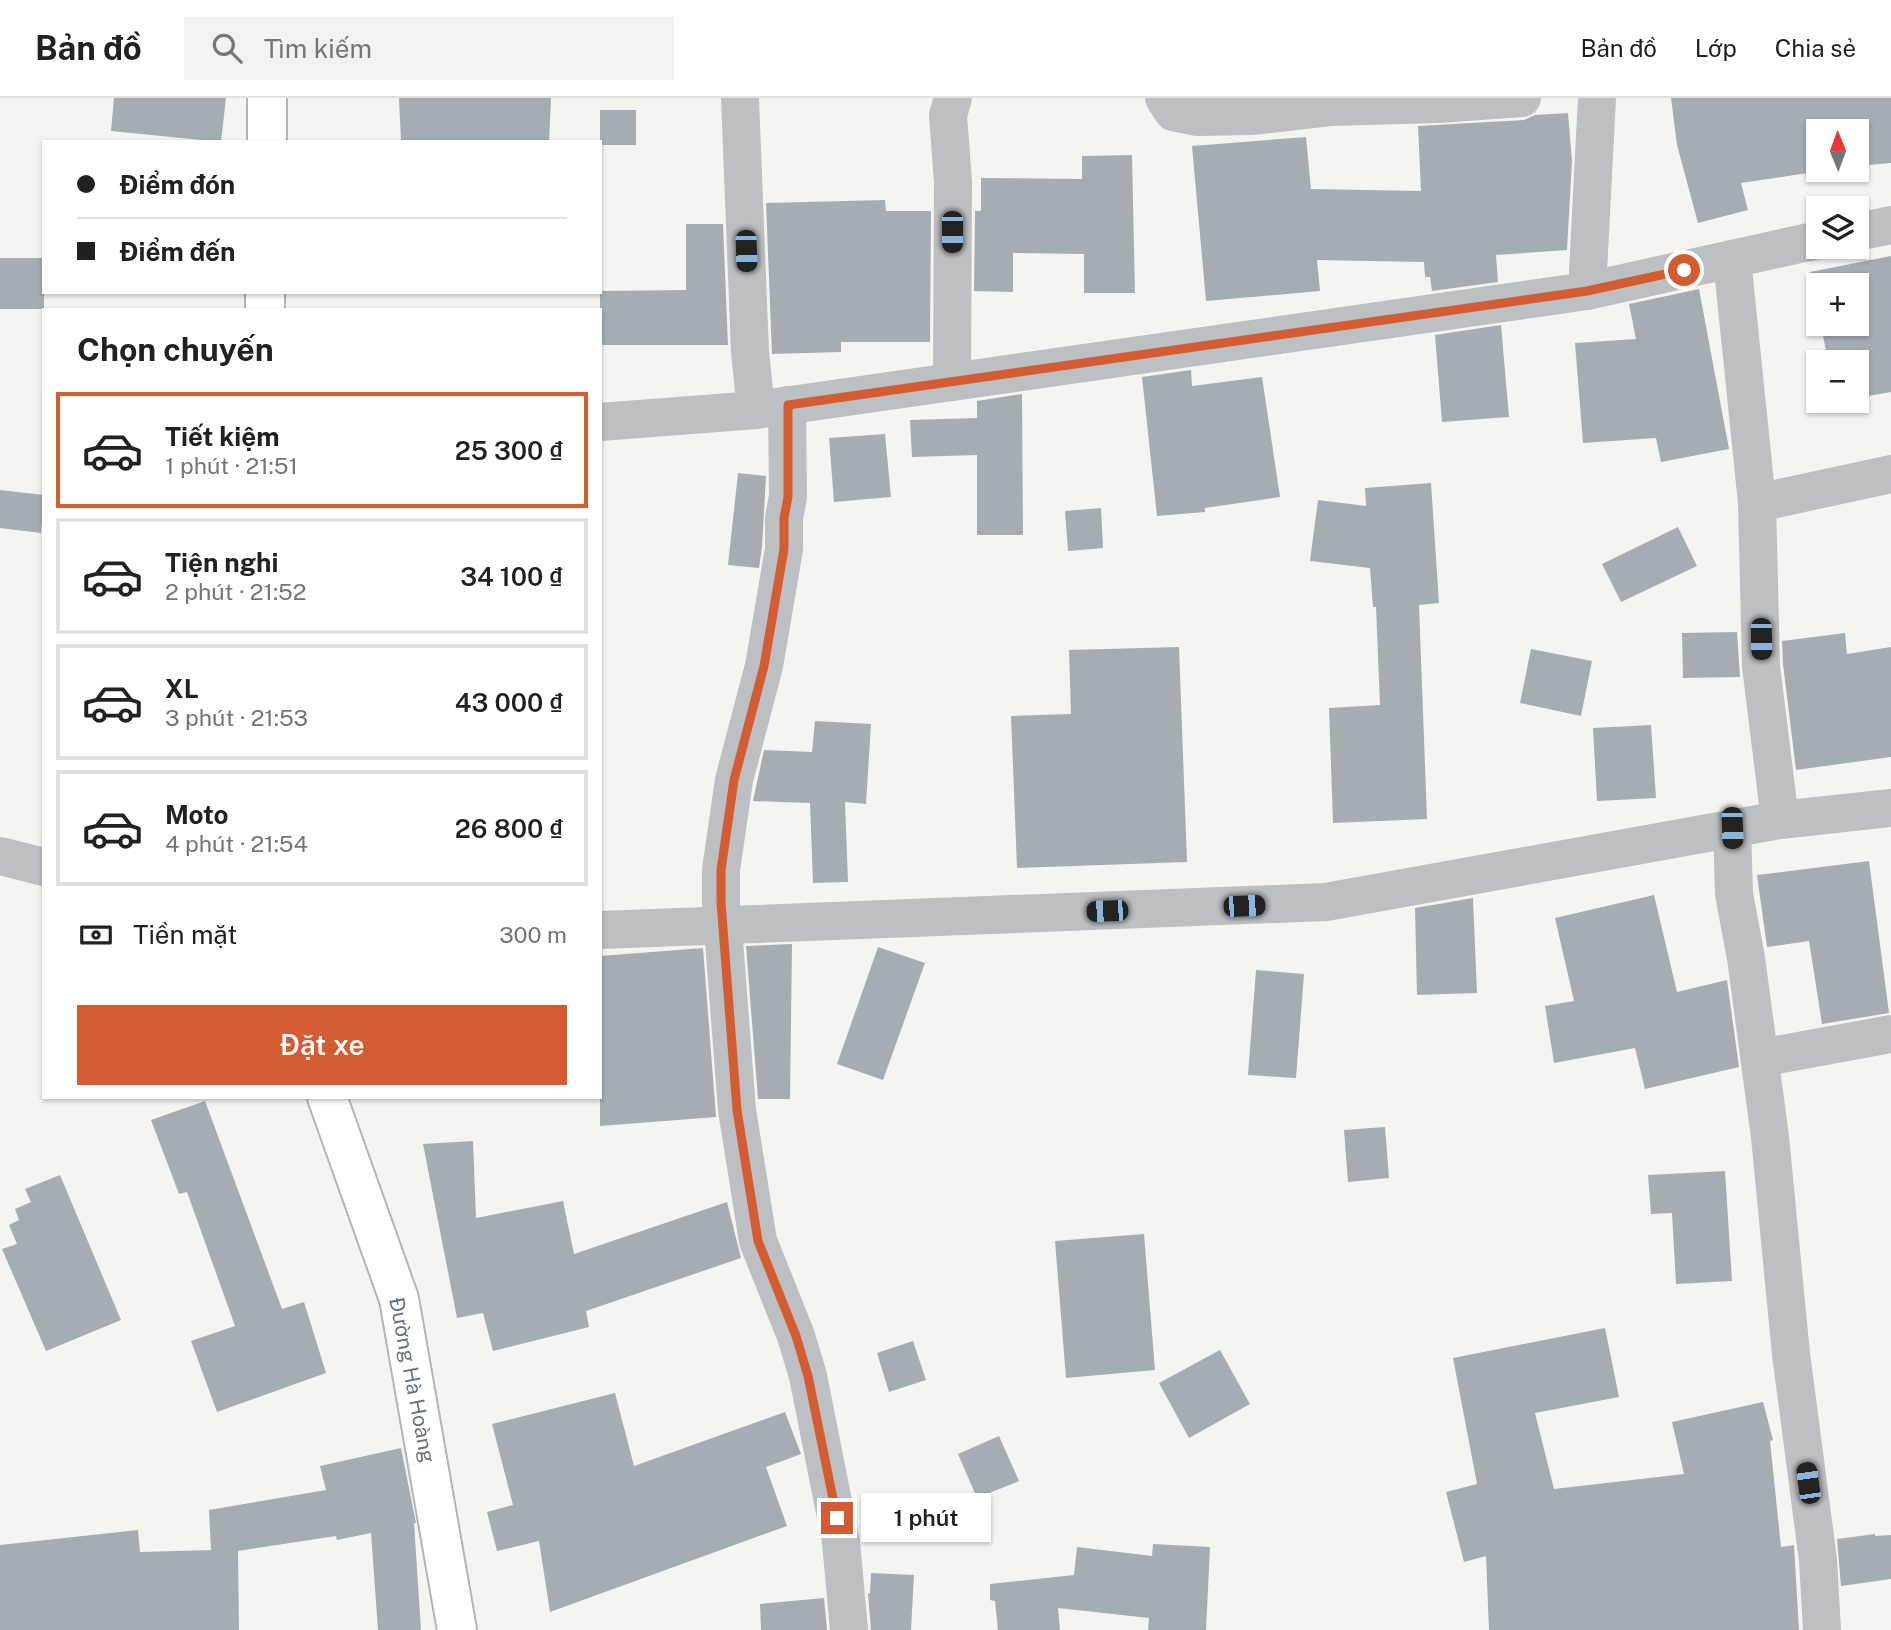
<!DOCTYPE html>
<html lang="vi">
<head>
<meta charset="utf-8">
<style>
  :root { --surface:#fff; --page:#f2f2f2; --text:#202124; --muted:#757577; --line:#e0e0e0; --accent:#d35c33 }
  body { margin:0; font-family:"Public Sans",sans-serif; background:var(--page); color:var(--text); height:100vh; display:flex; flex-direction:column; font-size:26px; white-space:nowrap }
  * { box-sizing:border-box; margin:0 }
  p { font-size:23px; color:var(--muted) }
  .icon { flex:none; width:38px; height:38px; fill:none; stroke:currentColor; stroke-width:2; stroke-linecap:round; stroke-linejoin:round }
  .map { position:relative; flex:1; overflow:hidden }
  .details { position:absolute; left:42px; top:210px; width:560px; height:791px; display:flex; flex-direction:column; background:var(--surface); border-radius:0px; box-shadow:0 2px 5px #0004 }
  .details>* { flex:none }
  .hud { position:absolute; left:42px; top:42px; width:560px; height:154px; border-radius:0px; box-shadow:0 2px 5px #0004; display:grid; align-content:center; height:154px; padding:0 35px; background:var(--surface) }
  .needle { width:46px; rotate:359deg }
  .fabs { position:absolute; left:1806px; top:21px; display:grid; gap:14px }
  .fabs a { display:grid; place-items:center; width:63px; height:63px; border-radius:0px; background:var(--surface); box-shadow:0 2px 5px #0004; font-size:35px }
  .end { position:absolute; width:32px; height:32px; margin:-16px; border:9px solid #d35c33; background:#fff; box-shadow:0 0 0 4px #fff }
  .from { border-radius:50% }
  .bubble { position:absolute; height:49px; border-radius:0px; background:var(--surface); box-shadow:0 2px 5px #0004; font-size:23px; font-weight:600; line-height:49px; text-align:center }
  .car { position:absolute; width:21px; height:42px; margin:-21px -10px; border-radius:9px; box-shadow:0 0 5px 2px #0007; background:linear-gradient(#222 24%,#8ab4d8 0 40%,#222 0 76%,#8ab4d8 0 86%,#222 0) }
  .hud b { display:flex; align-items:center; gap:24px; height:66px; font-size:26px }
  .hud b+b { border-top:2px solid var(--line) }
  .hud i { width:18px; height:18px; background:var(--text) }
  ul { padding:0; list-style:none }
  li { display:flex; align-items:center; gap:21px; height:116px; margin:0 14px 10px; padding:0 21px; border:4px solid var(--line); border-radius:0px }
  li div { flex:1 }
  li b { display:block; font-size:26px }
  li em { font-style:normal; font-weight:600 }
  li.active { border-color:var(--accent) }
  li>.icon { width:63px; height:63px; stroke-width:1.5 }
  h2 { padding:0 35px; font-size:32px; line-height:84px }
  .pay { display:flex; align-items:center; gap:18px; height:77px; padding:0 35px; font-size:26px }
  .pay p { margin-inline-start:auto }
  .button { display:flex; gap:14px; margin-top:auto; padding:14px 35px }
  .button a { flex:1; height:80px; border-radius:0px; background:var(--accent); color:#fff; font-size:28px; font-weight:600; line-height:80px; text-align:center }
  header { display:flex; align-items:center; gap:42px; box-sizing:border-box; height:98px; padding:0 35px; background:var(--surface); border-bottom:2px solid var(--line) }
  header strong { font-size:33px }
  nav { display:flex; gap:38px; margin-inline-start:auto; font-size:24px }
  .search { width:490px; height:63px; background:var(--page); display:flex; align-items:center; gap:18px; box-sizing:border-box; padding:0 24px; border-radius:0px; color:var(--muted); font-size:26px }
  .map>svg:first-child { display:block }
  .building { fill:#a6adb2 }
  .lines { fill:none; stroke-linecap:round; stroke-linejoin:round }
  .secondary-casing { stroke:#b1b5b9; stroke-width:42 }
  .street { stroke:#bcc0c3; stroke-width:38 }
  .secondary { stroke:#fff; stroke-width:38 }
  .route { stroke:#d35c33; stroke-width:9 }
  .labels { text-anchor:middle; stroke-width:7; stroke-linejoin:round; paint-order:stroke }
  .street-label { font-size:21px; fill:#667480; stroke:#fff }
</style>
</head>
<body>
<header>
<strong>Bản đồ</strong>
<div class="search"><svg class="icon" aria-label="search" viewBox="0 0 24 24"><circle cx="10" cy="10" r="6"/><path d="M15 15l6 6"/></svg>Tìm kiếm</div>
<nav><a>Bản đồ</a><a>Lớp</a><a>Chia sẻ</a></nav>
</header>
<div class="map">
<svg width="1891" height="1532" viewBox="0 0 1891 1532">
  <rect width="100%" height="100%" fill="#f4f5f1"/>
  <!-- building -->
  <g class="building">
    <path d="M114 0H226L221 44 111 33Z"/>
    <path d="M399 0H551L549 44H401Z"/>
    <path d="M1671 0H1891V65L1857 68V33H1818V72H1828L1741 85 1748 112 1698 125 1677 47Z"/>
    <rect x="600" y="12" width="36" height="35"/>
    <path d="M1568 15 1572 63 1567 152 1496 157 1498 184 1432 193 1430 179H1425L1424 164 1317 162 1320 193 1206 203 1192 48 1306 39 1311 91 1421 93 1418 28 1524 22 1535 17Z"/>
    <path d="M1132 57 1135 195H1084V156L1013 155V194L974 193 975 113H981V80L1082 81V58Z"/>
    <path d="M885 102 886 113H931L930 244H841V254L772 256 766 105Z"/>
    <path d="M686 126H723L728 247H600V193L686 192Z"/>
    <path d="M1891 158V294L1857 300V264H1828L1821 226H1857V187H1818V213L1810 174Z"/>
    <rect x="0" y="160" width="44" height="51"/>
    <path d="M1699 191 1729 351 1661 364 1656 340 1583 345 1575 245 1636 241 1629 206Z"/>
    <path d="M1501 227 1509 319 1442 324 1435 237Z"/>
    <path d="M1191 272 1192 288 1262 279 1280 399 1205 410V414L1157 418 1142 279Z"/>
    <path d="M1022 296 1023 437H977V357L912 359 910 322 977 320V303Z"/>
    <path d="M885 336 891 399 834 404 829 340Z"/>
    <path d="M738 375 766 378 762 449 759 470 728 467Z"/>
    <path d="M1431 385 1439 505 1419 507 1427 721 1333 725 1329 610 1380 607 1376 509H1373L1370 470 1310 463 1318 402 1366 408 1365 390Z"/>
    <path d="M0 392 44 397 41 435 0 430Z"/>
    <path d="M1101 410 1103 450 1068 453 1065 413Z"/>
    <path d="M1678 429 1697 468 1621 504 1602 466Z"/>
    <path d="M1737 534 1740 579 1683 580 1682 535Z"/>
    <path d="M1845 535 1847 556 1891 549V659L1796 672 1783 566 1782 543Z"/>
    <path d="M1179 549 1187 764 1017 770 1011 618 1071 616 1069 552Z"/>
    <path d="M1531 551 1592 563 1581 618 1520 605Z"/>
    <path d="M815 623 871 626 866 706 845 704 848 784 813 785 810 705 753 703 764 652 812 654Z"/>
    <path d="M1651 627 1656 700 1597 703 1593 630Z"/>
    <path d="M1869 763 1889 915 1822 926 1809 843 1767 849 1757 777Z"/>
    <path d="M1654 797 1677 894 1727 882 1739 969 1645 991 1635 950 1554 965 1545 908 1574 903 1555 820Z"/>
    <path d="M1473 800 1477 895 1417 897 1415 810Z"/>
    <path d="M792 846 790 1001H758L746 848Z"/>
    <path d="M878 849 925 865 883 982 837 966Z"/>
    <path d="M703 850 716 1019 600 1028V858Z"/>
    <path d="M1256 872 1304 876 1296 980 1248 977Z"/>
    <path d="M205 1003 282 1211 304 1204 326 1275 217 1314 191 1243 235 1228 187 1094 179 1096 151 1022Z"/>
    <path d="M1385 1029 1389 1080 1348 1084 1344 1032Z"/>
    <path d="M473 1043 476 1120 563 1103 574 1156 727 1104 741 1160 586 1213 589 1229 493 1253 483 1215 457 1220 423 1046Z"/>
    <path d="M1725 1073 1732 1183 1676 1186 1672 1115 1651 1116 1648 1077Z"/>
    <path d="M60 1077 121 1222 46 1253 2 1151 17 1146 9 1127 19 1122 15 1111 31 1104 25 1091Z"/>
    <path d="M1144 1136 1155 1272 1066 1280 1055 1143Z"/>
    <path d="M1605 1230 1619 1299 1535 1315 1554 1391 1684 1376 1672 1324 1763 1304 1773 1342 1770 1343 1781 1449 1794 1447 1799 1532H1489L1486 1458 1464 1464 1446 1394 1477 1386 1453 1260Z"/>
    <path d="M913 1243 926 1282 889 1294 877 1255Z"/>
    <path d="M1220 1252 1250 1306 1189 1340 1159 1285Z"/>
    <path d="M615 1295 634 1368 785 1314 801 1356 766 1369 787 1428 550 1514 539 1443 497 1453 487 1414 513 1407 492 1326Z"/>
    <path d="M999 1338 1019 1383 977 1400 958 1356Z"/>
    <path d="M401 1350 416 1425H414L421 1532H378L371 1435 337 1442 336 1438 238 1453 239 1532H0V1447L138 1432 140 1454 211 1452 209 1412 326 1392 320 1368Z"/>
    <path d="M1875 1436V1438L1891 1437V1481L1841 1488 1837 1441Z"/>
    <path d="M1153 1446 1210 1449 1206 1532H1148L1149 1520 1058 1510 1060 1532H998L995 1503 990 1502V1486L1074 1477 1077 1449 1152 1458Z"/>
    <path d="M871 1475 914 1477 911 1532H871L868 1496 870 1495Z"/>
    <path d="M824 1500 827 1532H761L760 1506Z"/>
  </g>
  <g class="lines">
    <defs>
      <g id="secondary">
        <path d="M267 44V0"/>
        <path d="M265 212V194"/>
        <path d="M327 999 399 1201 457 1532"/>
      </g>
    </defs>
    <!-- secondary casing -->
    <use href="#secondary" class="secondary-casing"/>
    <!-- street -->
    <g class="street">
      <path d="M740 0 750 254 756 312"/>
      <path d="M1164 0 1173 14 1198 19 1253 18 1331 9 1438 6 1522 0"/>
      <path d="M1857 134 1891 127"/>
      <path d="M1587 193 1597 0"/>
      <path d="M952 284 953 84 948 17 953 0"/>
      <path d="M787 307 788 399 784 420V451L764 568 734 682 721 772V804L737 1012 758 1143 796 1238 808 1278 841 1444 849 1532"/>
      <path d="M600 324 756 312 1587 193 1818 142"/>
      <path d="M1757 405 1891 376"/>
      <path d="M1780 722 1891 710"/>
      <path d="M1732 730 1734 796 1746 860 1770 1039 1791 1256 1818 1462 1822 1532"/>
      <path d="M0 758 44 769"/>
      <path d="M600 832 1326 804 1780 722 1761 568 1757 405 1732 161"/>
      <path d="M1760 960 1891 936"/>
    </g>
    <!-- secondary -->
    <use href="#secondary" class="secondary"/>
  </g>
  <g class="lines">
    <!-- route -->
    <path class="route" d="M837 1420 808 1278 796 1238 758 1143 737 1012 721 804V772L734 682 764 568 784 451V420L788 399V307L1587 193 1684 172"/>
  </g>
  <g class="labels">
    <!-- street labels -->
    <g class="street-label">
      <text transform="translate(412 1282) rotate(79)" y="7">Đường Hà Hoàng</text>
    </g>
  </g>
</svg>
<div class="fabs">
<a><svg class="needle" viewBox="-14 -14 28 28"><path d="M0-13l5 13h-10z" fill="#e53935"/><path d="M0 13l5-13h-10z" fill="#757577"/></svg></a>
<a><svg class="icon" aria-label="layers" viewBox="0 0 24 24"><path d="M12 4l9 5-9 5-9-5zM3 14l9 5 9-5"/></svg></a>
<a>+</a>
<a>−</a>
</div>
<i class="end from" style="left:1684px;top:172px"></i>
<i class="end" style="left:837px;top:1420px"></i>
<div class="bubble" style="left:861px;top:1395px;width:130px">1 phút</div>
<i class="car" style="left:952px;top:134px;rotate:180deg"></i>
<i class="car" style="left:746px;top:153px;rotate:178deg"></i>
<i class="car" style="left:1761px;top:541px;rotate:179deg"></i>
<i class="car" style="left:1732px;top:730px;rotate:178deg"></i>
<i class="car" style="left:1244px;top:808px;rotate:88deg"></i>
<i class="car" style="left:1107px;top:813px;rotate:268deg"></i>
<i class="car" style="left:1808px;top:1385px;rotate:352deg"></i>
<div class="hud">
<b><i class="from"></i>Điểm đón</b>
<b><i></i>Điểm đến</b>
</div>
<section class="details">
<h2>Chọn chuyến</h2>
<ul>
<li class="active"><svg class="icon" aria-label="car" viewBox="0 0 24 24"><path d="M5 17H2v-5l4-1 3-4h7l3 4 3 1v5h-3M9 17h6M6 11h13"/><circle cx="7" cy="17" r="2"/><circle cx="17" cy="17" r="2"/></svg><div><b>Tiết kiệm</b><p>1 phút · 21:51</p></div><em>25 300 ₫</em></li>
<li><svg class="icon" aria-label="car" viewBox="0 0 24 24"><path d="M5 17H2v-5l4-1 3-4h7l3 4 3 1v5h-3M9 17h6M6 11h13"/><circle cx="7" cy="17" r="2"/><circle cx="17" cy="17" r="2"/></svg><div><b>Tiện nghi</b><p>2 phút · 21:52</p></div><em>34 100 ₫</em></li>
<li><svg class="icon" aria-label="car" viewBox="0 0 24 24"><path d="M5 17H2v-5l4-1 3-4h7l3 4 3 1v5h-3M9 17h6M6 11h13"/><circle cx="7" cy="17" r="2"/><circle cx="17" cy="17" r="2"/></svg><div><b>XL</b><p>3 phút · 21:53</p></div><em>43 000 ₫</em></li>
<li><svg class="icon" aria-label="car" viewBox="0 0 24 24"><path d="M5 17H2v-5l4-1 3-4h7l3 4 3 1v5h-3M9 17h6M6 11h13"/><circle cx="7" cy="17" r="2"/><circle cx="17" cy="17" r="2"/></svg><div><b>Moto</b><p>4 phút · 21:54</p></div><em>26 800 ₫</em></li>
</ul>
<div class="pay"><svg class="icon" aria-label="cash" viewBox="0 0 24 24"><path d="M3 7h18v10H3z"/><circle cx="12" cy="12" r="2"/></svg>Tiền mặt<p>300 m</p></div>
<div class="button"><a>Đặt xe</a></div>
</section>
</div>
</body>
</html>
